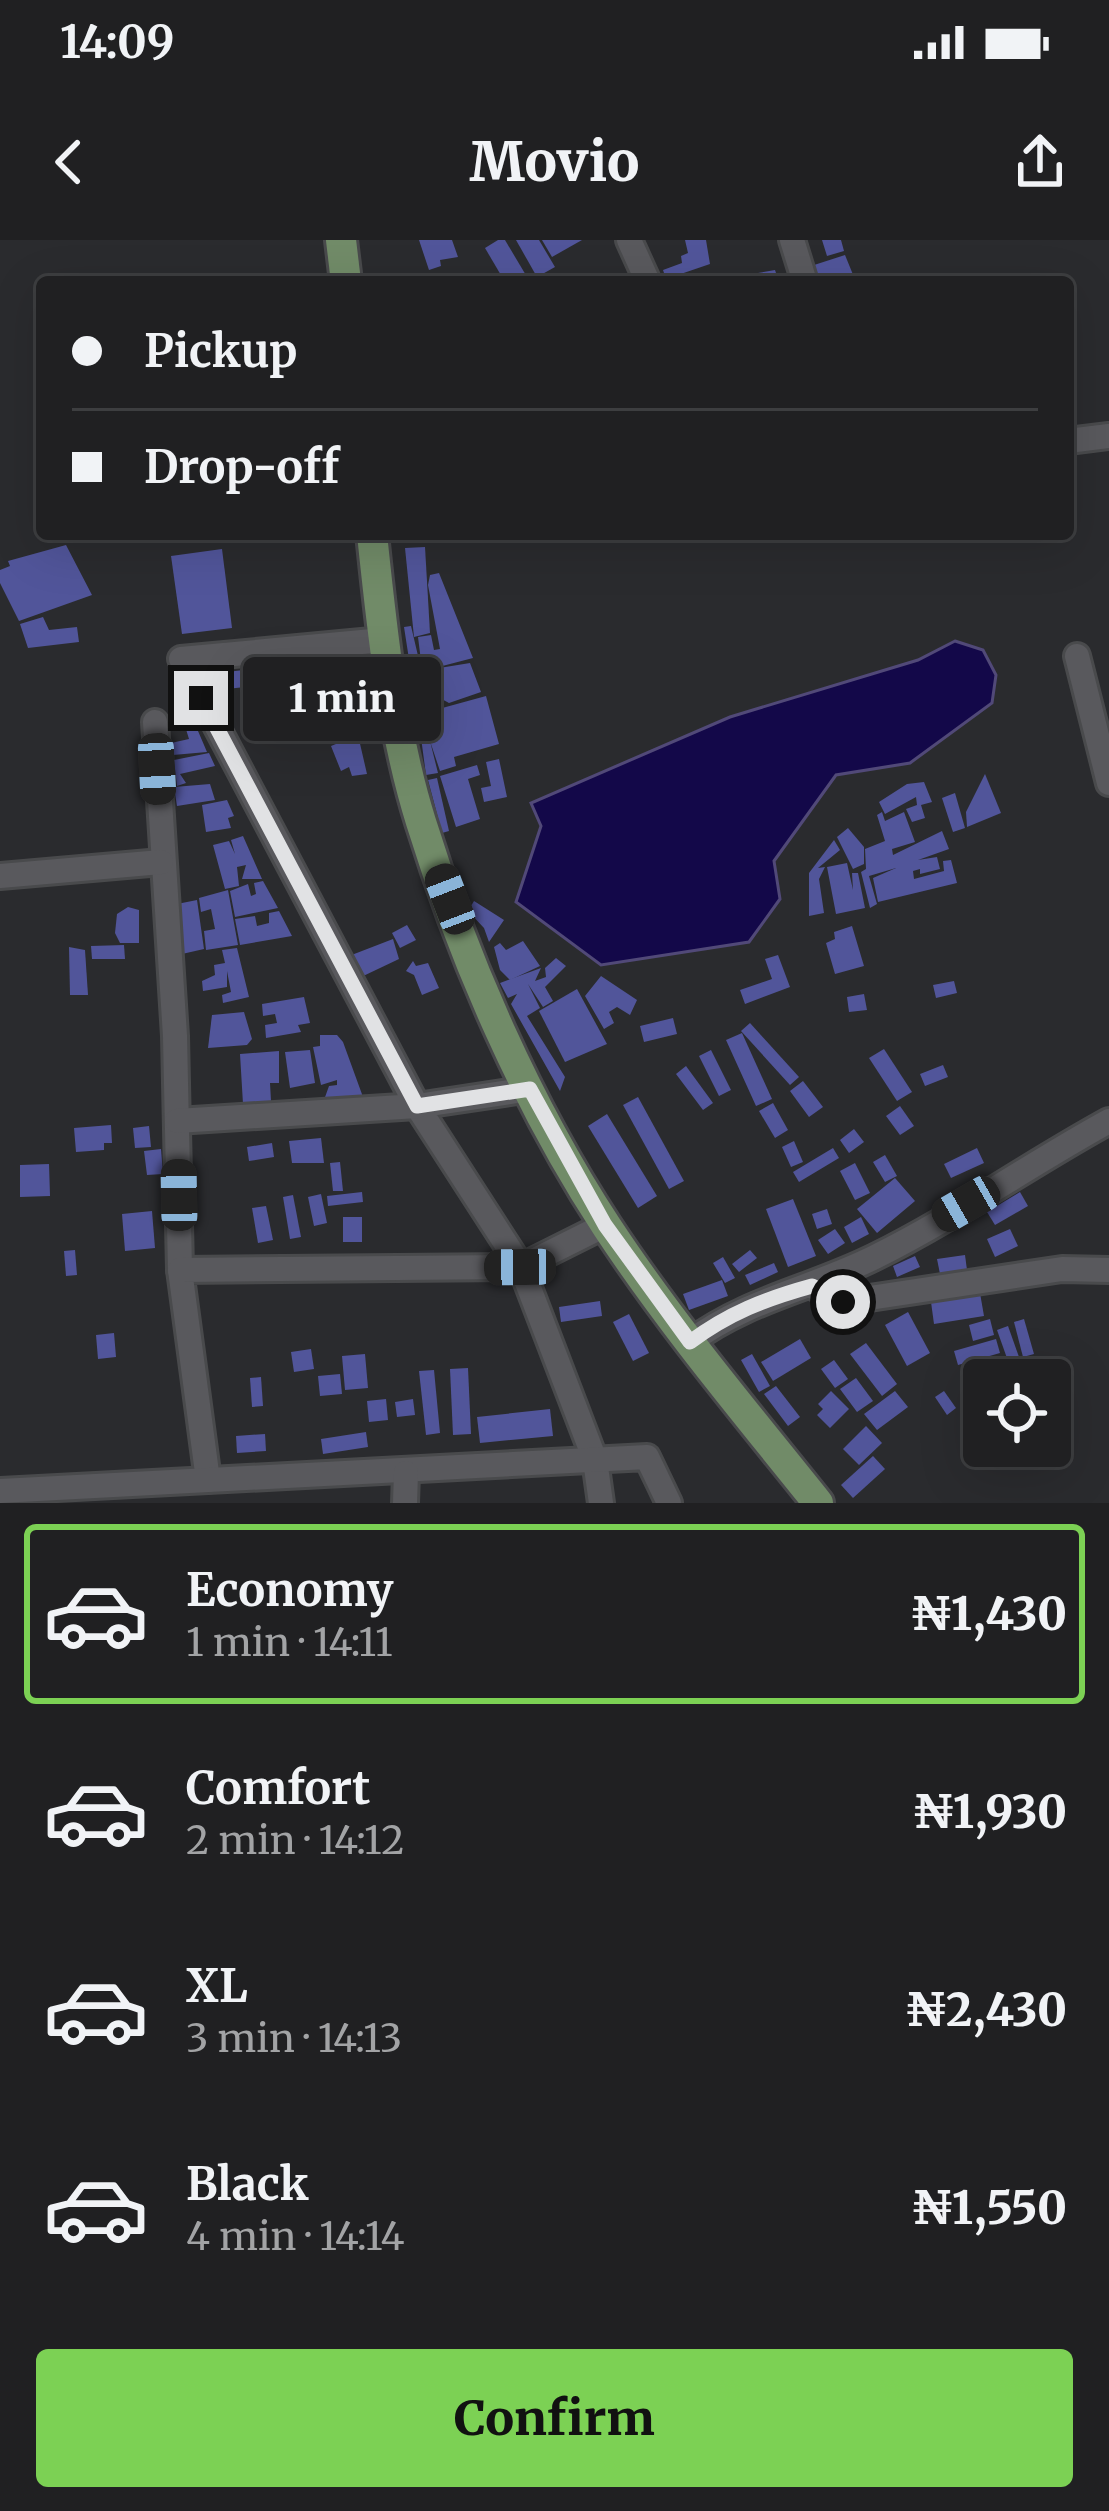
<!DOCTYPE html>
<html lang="en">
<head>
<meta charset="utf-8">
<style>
  :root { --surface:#202022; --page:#2d2d2f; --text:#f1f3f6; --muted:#a2a3a5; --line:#3d3e40; --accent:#7cd154 }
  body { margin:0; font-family:Merriweather,serif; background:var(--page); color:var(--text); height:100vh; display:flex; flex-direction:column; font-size:45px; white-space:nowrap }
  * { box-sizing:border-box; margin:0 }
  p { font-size:39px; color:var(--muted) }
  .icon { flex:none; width:66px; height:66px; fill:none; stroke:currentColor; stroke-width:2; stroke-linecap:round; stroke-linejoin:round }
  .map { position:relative; height:1263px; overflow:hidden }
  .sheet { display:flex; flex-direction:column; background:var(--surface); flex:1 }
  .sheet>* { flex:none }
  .guide { position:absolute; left:36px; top:36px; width:1038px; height:264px; border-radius:12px; box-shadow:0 12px 48px #0002,0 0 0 3px var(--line); display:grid; align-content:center; height:264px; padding:0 36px; background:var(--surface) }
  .fabs { position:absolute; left:963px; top:1119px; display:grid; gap:24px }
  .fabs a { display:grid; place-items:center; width:108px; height:108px; border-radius:12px; background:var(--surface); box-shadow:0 12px 48px #0002,0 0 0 3px var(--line); font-size:60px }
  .end { position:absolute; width:54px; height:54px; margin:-27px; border:15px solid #e1e2e4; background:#111; box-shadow:0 0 0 6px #111 }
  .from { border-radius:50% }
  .bubble { position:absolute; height:84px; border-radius:12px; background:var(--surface); box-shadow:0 12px 48px #0002,0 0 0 3px var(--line); font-size:39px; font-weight:800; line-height:84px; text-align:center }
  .car { position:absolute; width:36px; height:72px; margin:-36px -18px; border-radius:15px; box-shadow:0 0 9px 3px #0007; background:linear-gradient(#222 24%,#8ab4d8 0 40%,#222 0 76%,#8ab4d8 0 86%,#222 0) }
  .guide b { display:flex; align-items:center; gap:42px; height:114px; font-size:45px }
  .guide b+b { border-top:3px solid var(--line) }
  .guide i { width:30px; height:30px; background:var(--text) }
  ul { padding:21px 0 0; list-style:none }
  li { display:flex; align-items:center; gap:36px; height:180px; margin:0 24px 18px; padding:0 12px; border:6px solid transparent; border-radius:12px }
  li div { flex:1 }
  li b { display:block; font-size:45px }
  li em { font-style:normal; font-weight:800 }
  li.current { border-color:var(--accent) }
  li>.icon { width:108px; height:108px; stroke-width:1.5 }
  .action { display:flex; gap:24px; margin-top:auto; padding:24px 36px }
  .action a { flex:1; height:138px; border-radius:12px; background:var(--accent); color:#111; font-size:48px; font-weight:800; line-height:138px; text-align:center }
  .status { display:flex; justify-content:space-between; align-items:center; height:84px; padding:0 60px; background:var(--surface); direction:ltr }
  .status svg { height:33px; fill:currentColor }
  header { display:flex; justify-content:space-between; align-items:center; height:156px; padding:0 36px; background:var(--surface); font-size:54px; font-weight:800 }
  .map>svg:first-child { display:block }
  .water { fill:#130849; stroke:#514978; stroke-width:3 }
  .building { fill:#51559a }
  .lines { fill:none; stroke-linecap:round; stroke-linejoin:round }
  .minor-casing { stroke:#494a4c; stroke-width:30 }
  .major-casing { stroke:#494a4c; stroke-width:36 }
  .minor { stroke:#59595d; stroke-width:24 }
  .major { stroke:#718b68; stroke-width:30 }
  .route { stroke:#e1e2e4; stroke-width:15 }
</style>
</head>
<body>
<div class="status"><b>14:09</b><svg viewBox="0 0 49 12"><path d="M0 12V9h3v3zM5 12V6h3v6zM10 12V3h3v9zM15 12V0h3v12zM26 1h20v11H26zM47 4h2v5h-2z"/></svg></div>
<header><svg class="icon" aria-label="back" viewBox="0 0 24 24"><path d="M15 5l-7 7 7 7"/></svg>Movio<svg class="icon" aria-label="share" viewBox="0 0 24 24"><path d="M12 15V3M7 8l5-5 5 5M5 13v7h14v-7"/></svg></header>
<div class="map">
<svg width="1109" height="1263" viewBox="0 0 1109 1263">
  <rect width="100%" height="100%" fill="#2a2b2e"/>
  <!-- water -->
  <path class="water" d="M955 401 983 410 996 435 992 463 910 523 836 535 774 621 780 659 749 702 601 725 516 662 541 586 531 563 730 477 918 420Z"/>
  <!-- building -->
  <g class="building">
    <path d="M419 0H452L458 17 440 20 441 26 429 30Z"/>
    <path d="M498 0H505L530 42H505L485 8Z"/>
    <path d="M516 0H539L555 27 537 37Z"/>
    <path d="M542 0H582L552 17Z"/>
    <path d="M685 0H706L710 24 666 39 663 30 682 23 681 16 688 13Z"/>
    <path d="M822 0H841L844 11 827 16Z"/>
    <path d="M845 15 856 42H817L811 26Z"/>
    <path d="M775 30 779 42H728L746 35Z"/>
    <path d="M42 96V128L37 129 33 97Z"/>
    <path d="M66 305 92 355 19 381 0 343V330L10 326 8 321Z"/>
    <path d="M425 307 430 393 414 397 405 308Z"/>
    <path d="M222 309 232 388 182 394 171 316Z"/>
    <path d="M439 333 473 418 427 430 470 423 481 452 449 463 438 457 426 462 424 473 486 456 499 504 454 517 456 526 440 531 430 501 438 533 426 535 418 475 410 460 415 458 404 387 411 386 423 437 418 397 431 395 434 410 440 409 428 345 430 335Z"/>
    <path d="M43 377 49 390 77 387 79 402 28 408 20 384Z"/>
    <path d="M336 419 339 436 227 449 231 459 217 465 202 435Z"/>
    <path d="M340 439 343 458 333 460 329 453 349 496 329 504 316 476 257 503 248 489 309 462 307 458 298 460 294 446 302 444 306 450Z"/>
    <path d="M184 453 197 482 171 488 170 458Z"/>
    <path d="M195 484 207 512 173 515 171 503 189 499 185 486Z"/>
    <path d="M358 495 367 534 352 536 349 527 341 531 331 506Z"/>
    <path d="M209 513 215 526 180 534 186 543 177 546 174 520Z"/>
    <path d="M499 519 507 557 484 562 481 548 491 546 486 522Z"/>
    <path d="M477 525 480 535 468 539 480 579 456 587 440 536Z"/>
    <path d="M985 534 1001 573 967 587 966 572Z"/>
    <path d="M437 538 449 591 442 593 428 540Z"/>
    <path d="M924 542 932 562 921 565 925 578 912 582 906 569 917 565 916 557 885 574 879 562 907 544Z"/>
    <path d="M210 544 215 560 177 566 174 547Z"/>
    <path d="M955 553 965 588 953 592 942 558Z"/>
    <path d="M227 560 234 576 228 578 231 588 206 592 202 565Z"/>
    <path d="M882 572 885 581 904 572 915 602 892 609 893 615 942 591 949 609 918 620 937 617 940 629 920 634V629L913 631 914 639 944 631 943 621 951 620 957 643 878 662 873 638 896 628 869 636 877 664 870 668 861 632 866 629 865 609 885 601 877 575Z"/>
    <path d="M848 588 864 607V624L853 629 837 597Z"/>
    <path d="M243 596 262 639H242L246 625 237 627 239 646 225 649 213 605 229 601 235 614 231 600Z"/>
    <path d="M834 600 840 610 818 628 825 627 819 639 824 673 809 676V633Z"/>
    <path d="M847 623 853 650 852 633H858L865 668 836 674 827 627Z"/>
    <path d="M263 641 278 668 235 677 230 651 248 644 251 656 256 654 254 643Z"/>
    <path d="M228 650 238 705 206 710 204 691 215 689 211 669 201 672 199 658Z"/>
    <path d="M197 660 204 709 182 714 177 664Z"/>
    <path d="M474 661 504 680 489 702 484 688 468 671Z"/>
    <path d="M128 667 139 670V703H120L115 693 117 674Z"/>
    <path d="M279 671 292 696 240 705 235 679 255 676 257 686 269 683V673Z"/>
    <path d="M407 685 416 700 400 708 392 693Z"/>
    <path d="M852 686 864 726 835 734 826 703 835 699 834 692Z"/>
    <path d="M393 699 399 719 359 738 349 716Z"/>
    <path d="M523 701 540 726 510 740 500 730 494 707 500 703 506 710Z"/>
    <path d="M124 705 125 719H92L91 706Z"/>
    <path d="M69 707 85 710 88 755H70Z"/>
    <path d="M237 708 249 757 223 763 222 755 231 752 227 731V747L203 751 202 741 215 735 214 725 225 723 222 710Z"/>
    <path d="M778 715 790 747 745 764 740 750 772 739 765 719Z"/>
    <path d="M556 718 566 726 545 747 553 761 543 767 528 744 540 768 527 776 565 837 560 851 511 764 517 754 508 758 500 743 541 728 535 741 546 737 545 728Z"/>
    <path d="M413 721 416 726 428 723 439 748 422 755 414 735 406 731Z"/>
    <path d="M601 736 637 760 630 775 617 767 609 772 614 783 604 789 585 756Z"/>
    <path d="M954 741 957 753 936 758 933 745Z"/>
    <path d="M577 749 607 804 565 822 539 771Z"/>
    <path d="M864 754 867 770 849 772 847 757Z"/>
    <path d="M304 757 310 783 298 785 301 792 266 798 265 785 277 783 275 774 263 776 262 764Z"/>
    <path d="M244 772 252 799 247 805 208 808 212 775Z"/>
    <path d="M673 778 677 794 644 802 640 786Z"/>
    <path d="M750 783 799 837 790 845 741 791Z"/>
    <path d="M742 793 772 859 756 866 726 800Z"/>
    <path d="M320 795H337L343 802 363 857 324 860 329 846 337 845V840L321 845 313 807 320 806Z"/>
    <path d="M884 809 912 852 897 861 869 818Z"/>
    <path d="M310 810 315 843 290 848 285 812Z"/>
    <path d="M711 810 731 850 719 856 699 816Z"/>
    <path d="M279 811V843H270L271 861 243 864 240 814Z"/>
    <path d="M943 825 948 837 925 846 920 834Z"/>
    <path d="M686 826 713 863 703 870 676 834Z"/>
    <path d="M803 841 823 867 809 877 790 851Z"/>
    <path d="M638 857 684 941 669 949 623 865Z"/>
    <path d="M773 863 788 890 775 898 759 871Z"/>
    <path d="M900 866 914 886 900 895 886 876Z"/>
    <path d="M607 874 657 956 638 968 588 886Z"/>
    <path d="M111 885 112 903H104V910L76 912 74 888Z"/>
    <path d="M149 886 151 907 135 908 133 888Z"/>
    <path d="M854 889 864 902 849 913 840 900Z"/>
    <path d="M321 898 324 923H292L289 901Z"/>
    <path d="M794 901 803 922 791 927 782 907Z"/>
    <path d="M272 903 274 917 249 921 247 907Z"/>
    <path d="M833 908 839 918 799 942 793 932Z"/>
    <path d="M977 908 984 923 951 938 944 924Z"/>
    <path d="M161 909 163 934 147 935 144 911Z"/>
    <path d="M885 915 897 936 885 942 873 922Z"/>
    <path d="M340 922 343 951H333L330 923Z"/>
    <path d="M855 923 870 953 855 960 840 931Z"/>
    <path d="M49 924 50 956 20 957V925Z"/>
    <path d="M895 938 915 961 877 993 857 969Z"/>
    <path d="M362 952 363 962 328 966 327 956Z"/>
    <path d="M1020 952 1028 966 995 985 987 972Z"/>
    <path d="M321 954 327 983 314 986 308 957Z"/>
    <path d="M293 955 301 997 290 999 283 957Z"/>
    <path d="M793 959 816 1016 788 1027 766 969Z"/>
    <path d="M266 966 273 1000 258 1003 252 968Z"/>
    <path d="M827 969 832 984 817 989 812 974Z"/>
    <path d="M152 971 155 1008 125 1011 122 974Z"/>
    <rect x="343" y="977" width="19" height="25"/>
    <path d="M861 977 869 994 852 1003 844 987Z"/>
    <path d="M835 989 845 1003 828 1014 818 1000Z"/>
    <path d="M1010 989 1018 1006 995 1017 987 999Z"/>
    <path d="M75 1010 77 1035 66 1036 64 1011Z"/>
    <path d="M750 1010 757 1018 739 1032 732 1024Z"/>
    <path d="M965 1015 967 1030 940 1034 937 1019Z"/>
    <path d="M915 1016 920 1027 897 1037 893 1026Z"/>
    <path d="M723 1017 735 1038 725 1043 713 1023Z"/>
    <path d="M774 1023 778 1032 750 1045 745 1035Z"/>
    <path d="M722 1040 728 1056 689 1070 683 1054Z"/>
    <path d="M980 1053 984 1076 934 1084 931 1062Z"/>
    <path d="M600 1061 602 1076 561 1082 559 1067Z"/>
    <path d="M908 1072 930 1113 907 1126 885 1085Z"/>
    <path d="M629 1074 649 1113 633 1121 613 1082Z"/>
    <path d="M990 1079 994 1095 973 1101 969 1085Z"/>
    <path d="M1024 1079 1034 1114 1023 1117 1014 1082Z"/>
    <path d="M1008 1086 1019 1117 1008 1121 997 1090Z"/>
    <path d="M114 1093 116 1117 98 1119 96 1095Z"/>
    <path d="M800 1099 811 1118 773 1141 761 1122Z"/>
    <path d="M996 1099 1000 1113 958 1125 954 1111Z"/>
    <path d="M866 1103 897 1144 882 1156 850 1114Z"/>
    <path d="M311 1109 314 1129 294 1132 291 1112Z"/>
    <path d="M365 1114 368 1148 345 1150 342 1116Z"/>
    <path d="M752 1114 770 1146 759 1152 741 1120Z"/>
    <path d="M834 1120 848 1139 835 1148 821 1129Z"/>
    <path d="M468 1128 471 1194 453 1195 450 1129Z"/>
    <path d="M434 1130 440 1193 426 1195 419 1131Z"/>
    <path d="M340 1134 342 1154 320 1156 318 1136Z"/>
    <path d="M261 1137 263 1166 252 1167 250 1138Z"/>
    <path d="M856 1138 873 1161 857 1172 840 1149Z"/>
    <path d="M776 1146 800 1177 788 1186 764 1154Z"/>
    <path d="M831 1151 849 1169 830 1188 817 1175 823 1169 818 1164Z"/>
    <path d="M895 1151 908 1167 877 1190 864 1174Z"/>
    <path d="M944 1151 956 1168 947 1175 935 1157Z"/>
    <path d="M386 1159 388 1180 369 1182 367 1161Z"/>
    <path d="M413 1159 415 1175 397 1177 395 1162Z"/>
    <path d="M550 1169 553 1196 480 1203 477 1177Z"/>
    <path d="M866 1186 882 1203 859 1225 843 1209Z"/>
    <path d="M366 1192 368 1207 323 1214 321 1199Z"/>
    <path d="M265 1194 266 1211 237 1213 236 1196Z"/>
    <path d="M873 1216 885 1229 853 1258 841 1245Z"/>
  </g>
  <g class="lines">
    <defs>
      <g id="minor">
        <path d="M629 0 648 42"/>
        <path d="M792 0 805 42"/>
        <path d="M1068 201 1109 196"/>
        <path d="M1077 416 1109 543"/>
        <path d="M155 482 175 796 180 1030"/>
        <path d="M0 636 161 622"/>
        <path d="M530 849 417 866 521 1027 605 985"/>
        <path d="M177 881 417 866 181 419 383 400"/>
        <path d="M812 1046 843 1062 1062 1029 1109 1030"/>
        <path d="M690 1102C748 1059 811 1049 875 1017 956 977 1030 924 1109 881"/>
        <path d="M208 1240 180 1030 521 1027 595 1220 601 1263"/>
        <path d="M0 1251 647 1217 669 1263"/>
        <path d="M405 1263 406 1233"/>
      </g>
      <g id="major">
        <path d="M341 0 346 42"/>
        <path d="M372 294C382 390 392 489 421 582 464 721 527 865 607 987 671 1084 746 1173 818 1263"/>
      </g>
    </defs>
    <!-- minor casing -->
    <use href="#minor" class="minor-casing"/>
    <!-- major casing -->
    <use href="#major" class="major-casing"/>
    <!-- minor -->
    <use href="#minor" class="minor"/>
    <!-- major -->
    <use href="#major" class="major"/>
  </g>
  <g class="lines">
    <!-- route -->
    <path class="route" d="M201 458 417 866 530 849 605 985 690 1102C729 1073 765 1059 812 1046L843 1062"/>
  </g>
</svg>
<div class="fabs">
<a><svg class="icon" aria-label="locate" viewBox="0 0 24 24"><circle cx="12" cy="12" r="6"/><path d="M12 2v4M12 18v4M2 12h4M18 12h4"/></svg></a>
</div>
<i class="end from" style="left:843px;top:1062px"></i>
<i class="end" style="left:201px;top:458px"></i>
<div class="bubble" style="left:243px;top:417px;width:198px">1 min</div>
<i class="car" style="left:157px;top:529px;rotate:177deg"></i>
<i class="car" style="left:450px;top:659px;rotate:339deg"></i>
<i class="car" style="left:179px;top:955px;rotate:359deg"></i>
<i class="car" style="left:966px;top:964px;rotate:240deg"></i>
<i class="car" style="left:520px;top:1027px;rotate:269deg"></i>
<div class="guide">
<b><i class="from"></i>Pickup</b>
<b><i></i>Drop-off</b>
</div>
</div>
<section class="sheet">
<ul>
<li class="current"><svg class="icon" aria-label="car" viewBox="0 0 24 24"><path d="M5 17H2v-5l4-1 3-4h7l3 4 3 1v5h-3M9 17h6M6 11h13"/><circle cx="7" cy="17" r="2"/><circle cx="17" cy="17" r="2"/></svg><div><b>Economy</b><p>1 min · 14:11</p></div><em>₦1,430</em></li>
<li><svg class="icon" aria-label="car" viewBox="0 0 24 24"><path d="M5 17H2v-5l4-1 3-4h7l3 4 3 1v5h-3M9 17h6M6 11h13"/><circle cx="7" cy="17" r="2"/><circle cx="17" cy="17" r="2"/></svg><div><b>Comfort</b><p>2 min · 14:12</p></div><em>₦1,930</em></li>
<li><svg class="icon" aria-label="car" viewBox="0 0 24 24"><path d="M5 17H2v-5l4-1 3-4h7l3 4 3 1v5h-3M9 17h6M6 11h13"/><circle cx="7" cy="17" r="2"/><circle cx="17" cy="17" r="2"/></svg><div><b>XL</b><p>3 min · 14:13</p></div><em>₦2,430</em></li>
<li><svg class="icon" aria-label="car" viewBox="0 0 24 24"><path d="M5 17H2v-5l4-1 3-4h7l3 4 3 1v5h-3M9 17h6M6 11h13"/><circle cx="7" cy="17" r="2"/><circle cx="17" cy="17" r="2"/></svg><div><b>Black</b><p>4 min · 14:14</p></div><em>₦1,550</em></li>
</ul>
<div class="action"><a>Confirm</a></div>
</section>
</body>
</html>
